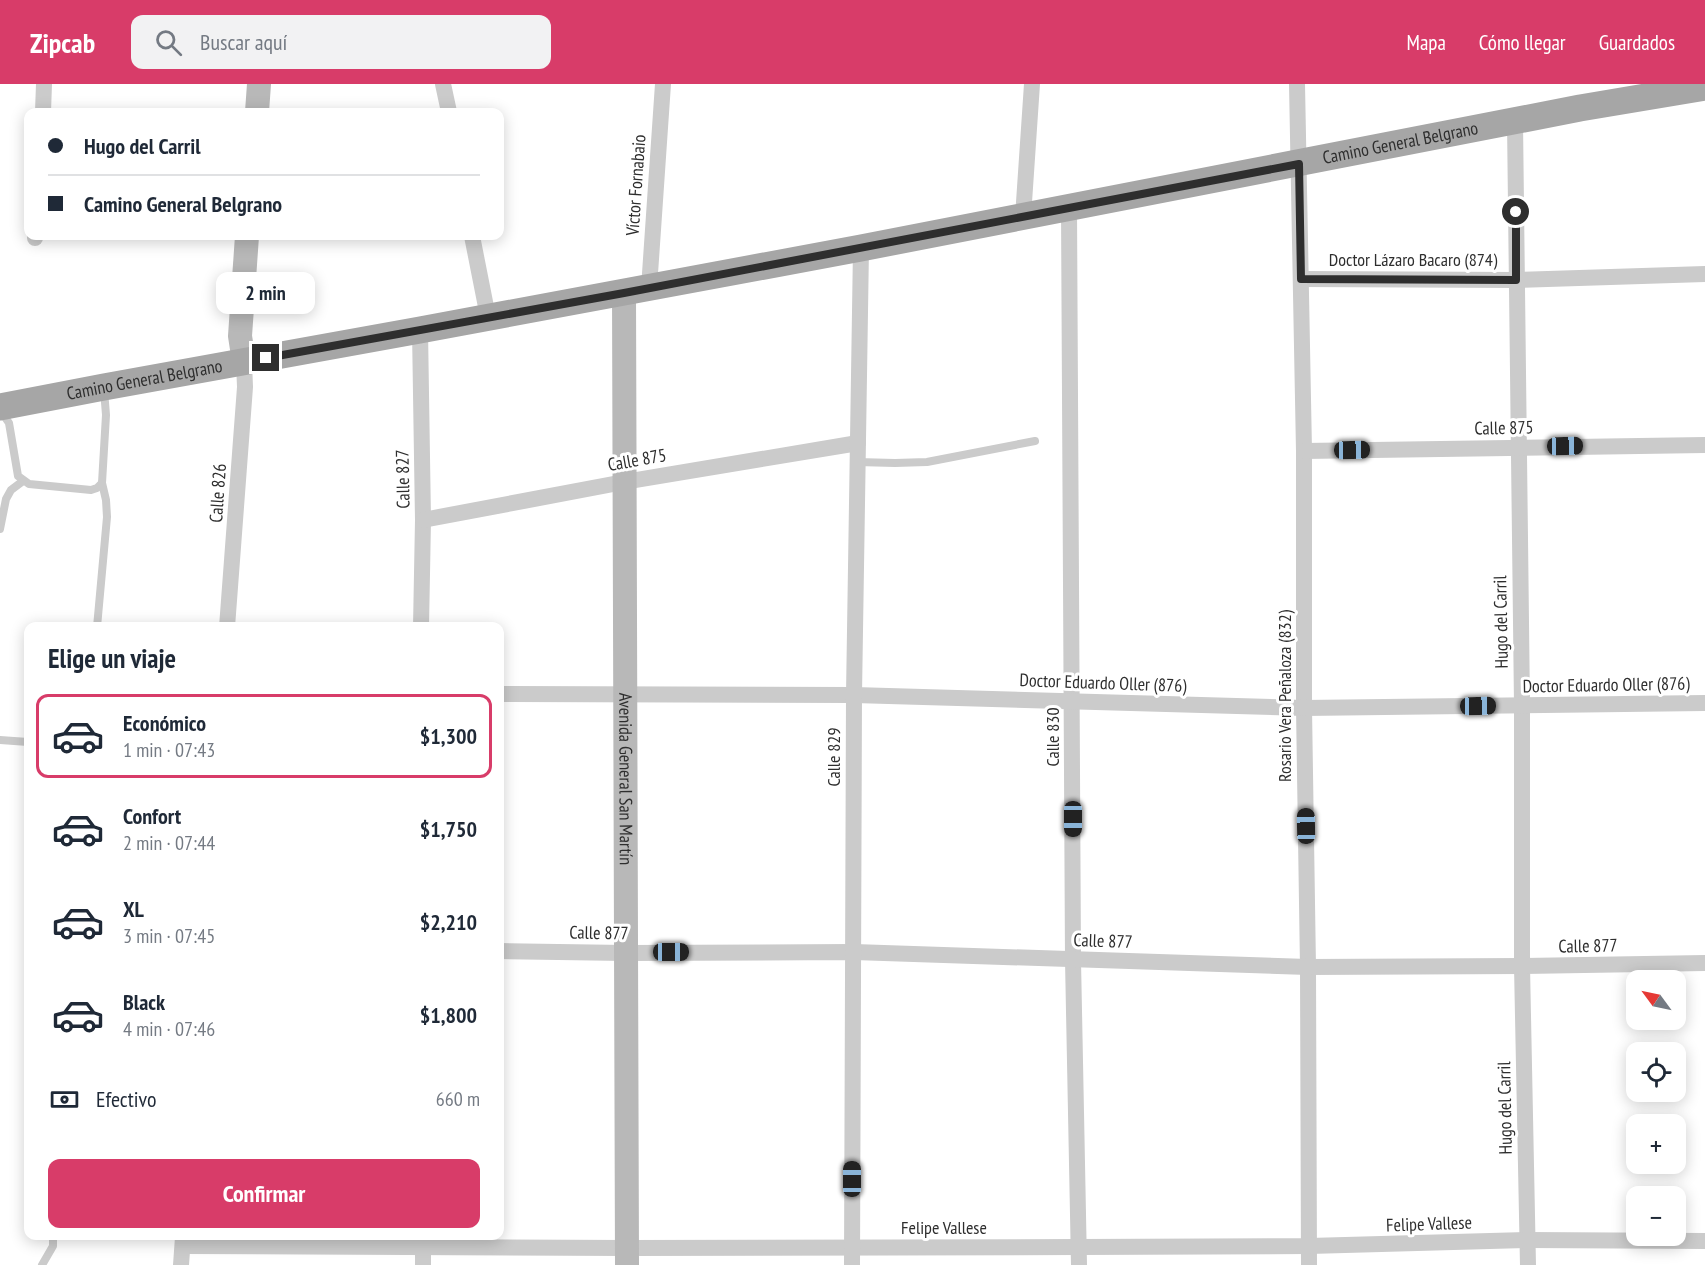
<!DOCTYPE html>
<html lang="es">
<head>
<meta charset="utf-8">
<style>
  :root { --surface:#fff; --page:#f2f2f3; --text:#1f2937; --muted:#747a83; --line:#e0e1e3; --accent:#d83c69 }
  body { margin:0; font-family:"PT Sans Narrow",sans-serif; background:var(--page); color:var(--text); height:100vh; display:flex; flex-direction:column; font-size:22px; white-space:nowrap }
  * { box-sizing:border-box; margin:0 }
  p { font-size:20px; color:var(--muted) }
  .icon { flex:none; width:33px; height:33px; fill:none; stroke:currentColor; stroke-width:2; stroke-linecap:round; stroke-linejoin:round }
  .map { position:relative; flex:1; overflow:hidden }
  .sheet { position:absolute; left:24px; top:538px; width:480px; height:618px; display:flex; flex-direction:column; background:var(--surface); border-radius:12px; box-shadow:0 3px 15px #0003 }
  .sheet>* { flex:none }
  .top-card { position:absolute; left:24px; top:24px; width:480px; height:132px; border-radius:12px; box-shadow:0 3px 15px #0003; display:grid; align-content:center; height:132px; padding:0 24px; background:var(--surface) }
  .needle { width:39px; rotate:303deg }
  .tools { position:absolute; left:1626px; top:886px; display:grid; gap:12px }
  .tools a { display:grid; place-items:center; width:60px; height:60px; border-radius:12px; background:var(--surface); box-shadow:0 3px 15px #0003; font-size:30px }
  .end { position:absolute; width:27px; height:27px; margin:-14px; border:8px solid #2e2e2e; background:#fff; box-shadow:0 0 0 3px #fff }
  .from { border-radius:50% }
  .bubble { position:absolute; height:42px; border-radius:12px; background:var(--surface); box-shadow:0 3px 15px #0003; font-size:20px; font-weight:600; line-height:42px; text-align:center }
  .car { position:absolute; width:18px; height:36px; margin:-18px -9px; border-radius:8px; box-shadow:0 0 4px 2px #0007; background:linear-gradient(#222 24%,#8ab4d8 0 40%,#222 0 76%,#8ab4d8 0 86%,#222 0) }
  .top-card b { display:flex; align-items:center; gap:21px; height:57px; font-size:22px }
  .top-card b+b { border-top:2px solid var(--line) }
  .top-card i { width:15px; height:15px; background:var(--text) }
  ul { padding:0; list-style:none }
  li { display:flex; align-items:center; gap:18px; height:84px; margin:0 12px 9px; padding:0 12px; border:3px solid transparent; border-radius:12px }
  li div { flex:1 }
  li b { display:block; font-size:22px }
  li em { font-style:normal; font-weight:600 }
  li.on { border-color:var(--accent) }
  li>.icon { width:54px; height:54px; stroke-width:1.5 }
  h2 { padding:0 24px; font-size:27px; line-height:72px }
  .pay { display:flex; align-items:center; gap:15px; height:66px; padding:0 24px; font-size:22px }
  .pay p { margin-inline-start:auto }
  .cta { display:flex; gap:12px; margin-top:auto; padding:12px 24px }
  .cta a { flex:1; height:69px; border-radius:12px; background:var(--accent); color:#fff; font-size:24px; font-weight:600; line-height:69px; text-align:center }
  header { display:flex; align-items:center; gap:36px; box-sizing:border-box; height:84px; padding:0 30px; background:var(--accent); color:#fff }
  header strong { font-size:28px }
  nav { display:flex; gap:33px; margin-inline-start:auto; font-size:21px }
  .search { width:420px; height:54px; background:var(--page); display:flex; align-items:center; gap:15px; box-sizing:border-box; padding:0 21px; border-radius:12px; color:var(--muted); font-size:22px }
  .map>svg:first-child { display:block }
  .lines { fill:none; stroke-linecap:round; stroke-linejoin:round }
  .lane { stroke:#cbcbcb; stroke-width:8 }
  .street { stroke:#cbcbcb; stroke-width:16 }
  .secondary { stroke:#b8b8b8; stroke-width:24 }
  .primary { stroke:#a6a6a6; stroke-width:27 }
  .route { stroke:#2e2e2e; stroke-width:8 }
  .labels { text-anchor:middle; stroke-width:6; stroke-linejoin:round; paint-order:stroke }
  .street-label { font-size:18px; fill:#2e2e2e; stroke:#fff }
</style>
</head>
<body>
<header>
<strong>Zipcab</strong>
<div class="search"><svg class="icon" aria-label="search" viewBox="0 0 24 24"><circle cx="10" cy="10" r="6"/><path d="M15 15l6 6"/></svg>Buscar aquí</div>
<nav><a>Mapa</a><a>Cómo llegar</a><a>Guardados</a></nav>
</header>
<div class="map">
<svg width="1705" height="1181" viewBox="0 0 1705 1181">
  <rect width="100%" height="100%" fill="#fff"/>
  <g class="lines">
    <!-- lane -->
    <g class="lane">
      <path d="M0 326 9 339 18 392 29 400 91 406 97 404 102 399 106 331 104 306"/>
      <path d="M857 378 895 379 927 378 1035 357"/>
      <path d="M0 445 6 415 11 406 23 397"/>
      <path d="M97 543 107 433 106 416 102 399"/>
      <path d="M0 656 28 658"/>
      <path d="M42 1181 53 1162V1152"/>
    </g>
    <!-- street -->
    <g class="street">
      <path d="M443 0 449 28"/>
      <path d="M1297 0 1304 367V624L1308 883 1309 1181"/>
      <path d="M43 28 44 0"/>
      <path d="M1515 38 1522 621V882L1528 1181"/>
      <path d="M1069 124 1073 876 1079 1181"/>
      <path d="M1023 133 1032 0"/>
      <path d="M472 152 488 233"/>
      <path d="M35 154V152"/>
      <path d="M1301 195 1516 196 1705 190"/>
      <path d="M649 204 663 0"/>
      <path d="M420 246 423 436 421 543"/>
      <path d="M1304 367 1705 361"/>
      <path d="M423 436 624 398 858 359"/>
      <path d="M227 543 245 303 244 278"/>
      <path d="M500 610 854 611 1304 624 1705 619"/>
      <path d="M500 867 625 869 854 868 1308 883 1522 882 1705 879"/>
      <path d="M183 1162 627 1164 1079 1163 1309 1162 1527 1156 1705 1157"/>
      <path d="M181 1181 183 1153"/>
      <path d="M423 1181V1153"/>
      <path d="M852 1181 854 611 861 164"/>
    </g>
    <!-- secondary -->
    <g class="secondary">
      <path d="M257 28 259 0"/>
      <path id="s1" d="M624 209 627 1181"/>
      <path d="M244 278 240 252 247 152"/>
    </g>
    <!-- primary -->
    <path class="primary" id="s2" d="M0 323 104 303 420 246 861 164 1580 24 1705 3"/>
  </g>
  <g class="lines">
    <!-- route -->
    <path class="route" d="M266 274 624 209 1299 80 1301 195 1516 196V128"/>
  </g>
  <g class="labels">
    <!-- street labels -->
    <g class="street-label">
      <text dy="6" stroke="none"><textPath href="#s2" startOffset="1425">Camino General Belgrano</textPath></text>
      <text transform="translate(636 101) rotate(-86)" y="6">Víctor Fornabaio</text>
      <text x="1413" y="182">Doctor Lázaro Bacaro (874)</text>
      <text dy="6" stroke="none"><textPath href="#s2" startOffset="147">Camino General Belgrano</textPath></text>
      <text transform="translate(1504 344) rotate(-1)" y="6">Calle 875</text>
      <text transform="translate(637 376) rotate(-10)" y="6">Calle 875</text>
      <text transform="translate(403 395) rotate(-91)" y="6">Calle 827</text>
      <text transform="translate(218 409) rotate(-86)" y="6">Calle 826</text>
      <text transform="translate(1501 538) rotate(-91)" y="6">Hugo del Carril</text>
      <text transform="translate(1103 599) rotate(2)" y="6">Doctor Eduardo Oller (876)</text>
      <text transform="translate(1606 601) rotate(-1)" y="6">Doctor Eduardo Oller (876)</text>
      <text transform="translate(1285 612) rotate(-90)" y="6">Rosario Vera Peñaloza (832)</text>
      <text transform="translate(1053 653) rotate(-90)" y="6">Calle 830</text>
      <text transform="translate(834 673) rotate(-90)" y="6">Calle 829</text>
      <text dy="6" stroke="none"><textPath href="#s1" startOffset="486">Avenida General San Martín</textPath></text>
      <text transform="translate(599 849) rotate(1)" y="6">Calle 877</text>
      <text transform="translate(1103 857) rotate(2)" y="6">Calle 877</text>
      <text transform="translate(1588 862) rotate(-1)" y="6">Calle 877</text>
      <text transform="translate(1505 1024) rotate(-91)" y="6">Hugo del Carril</text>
      <text transform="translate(1429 1140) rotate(-2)" y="6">Felipe Vallese</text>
      <text x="944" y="1150">Felipe Vallese</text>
    </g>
  </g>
</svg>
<div class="tools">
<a><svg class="needle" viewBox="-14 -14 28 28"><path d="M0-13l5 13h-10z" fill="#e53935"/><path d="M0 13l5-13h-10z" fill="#747a83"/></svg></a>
<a><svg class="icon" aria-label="locate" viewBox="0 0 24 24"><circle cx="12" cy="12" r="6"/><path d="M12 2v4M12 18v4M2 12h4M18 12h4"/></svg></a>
<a>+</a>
<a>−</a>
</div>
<i class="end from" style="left:1516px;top:128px"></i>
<i class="end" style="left:266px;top:274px"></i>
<div class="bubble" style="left:216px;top:188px;width:99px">2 min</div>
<i class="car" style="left:1565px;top:362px;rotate:89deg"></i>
<i class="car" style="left:1352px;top:366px;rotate:89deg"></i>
<i class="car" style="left:1478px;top:622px;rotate:89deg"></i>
<i class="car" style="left:1073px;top:735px;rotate:180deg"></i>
<i class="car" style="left:1306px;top:742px;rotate:359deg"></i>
<i class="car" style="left:671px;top:868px;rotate:90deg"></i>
<i class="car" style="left:852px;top:1095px;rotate:0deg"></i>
<div class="top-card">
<b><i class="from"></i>Hugo del Carril</b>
<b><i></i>Camino General Belgrano</b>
</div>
<section class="sheet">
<h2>Elige un viaje</h2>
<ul>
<li class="on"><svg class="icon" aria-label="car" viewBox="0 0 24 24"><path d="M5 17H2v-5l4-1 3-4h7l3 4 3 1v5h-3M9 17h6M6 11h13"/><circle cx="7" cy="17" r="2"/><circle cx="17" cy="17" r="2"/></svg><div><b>Económico</b><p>1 min · 07:43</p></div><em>$1,300</em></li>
<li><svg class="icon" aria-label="car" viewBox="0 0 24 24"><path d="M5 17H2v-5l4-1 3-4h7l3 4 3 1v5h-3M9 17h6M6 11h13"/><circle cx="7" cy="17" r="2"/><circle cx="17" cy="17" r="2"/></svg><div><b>Confort</b><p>2 min · 07:44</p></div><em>$1,750</em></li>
<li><svg class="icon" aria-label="car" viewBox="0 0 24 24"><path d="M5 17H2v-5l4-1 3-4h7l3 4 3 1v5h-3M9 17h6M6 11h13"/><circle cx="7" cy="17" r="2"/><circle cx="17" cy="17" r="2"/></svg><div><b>XL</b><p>3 min · 07:45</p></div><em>$2,210</em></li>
<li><svg class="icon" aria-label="car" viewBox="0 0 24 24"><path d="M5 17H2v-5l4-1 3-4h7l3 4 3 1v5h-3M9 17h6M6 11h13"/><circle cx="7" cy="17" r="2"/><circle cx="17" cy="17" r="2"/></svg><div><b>Black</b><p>4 min · 07:46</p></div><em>$1,800</em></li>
</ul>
<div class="pay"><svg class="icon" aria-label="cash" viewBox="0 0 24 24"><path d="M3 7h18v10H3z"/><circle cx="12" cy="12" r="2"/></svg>Efectivo<p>660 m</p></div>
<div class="cta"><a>Confirmar</a></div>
</section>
</div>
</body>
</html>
